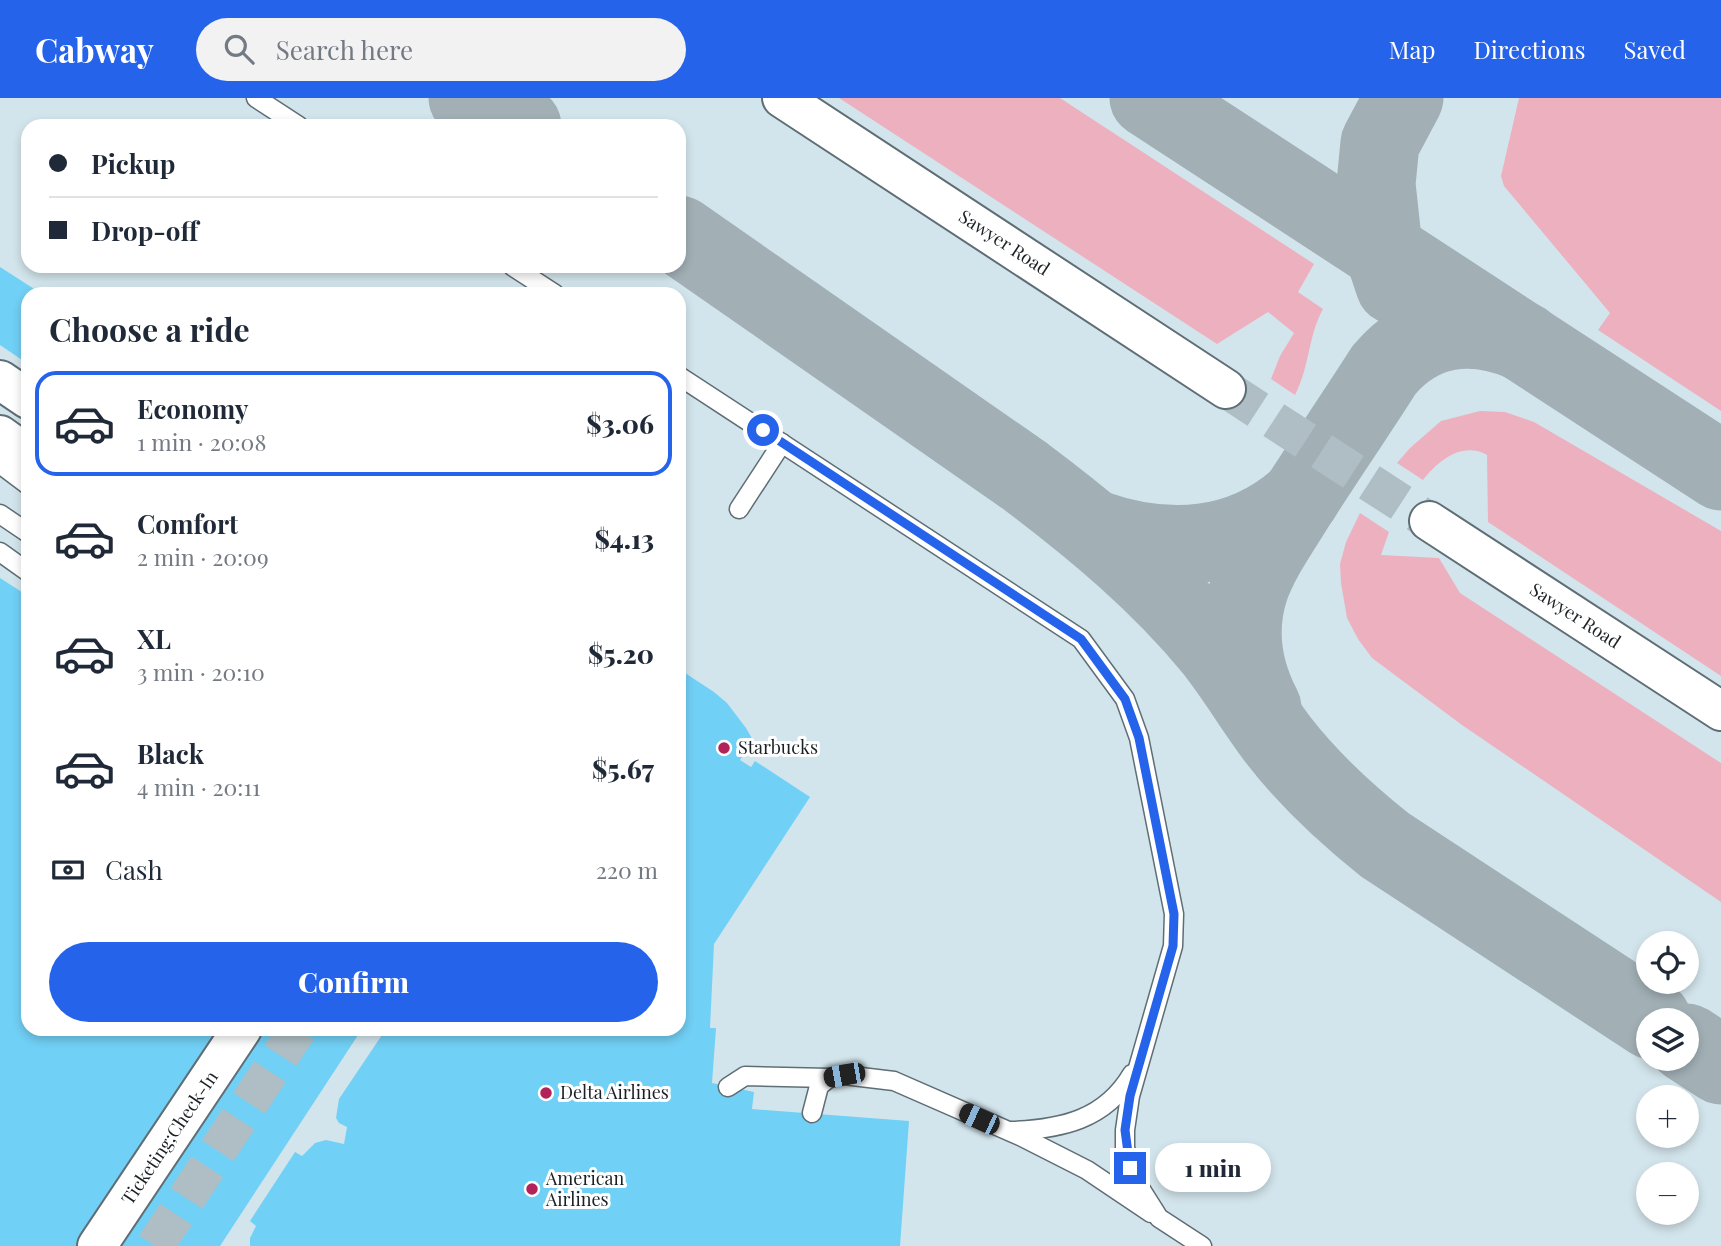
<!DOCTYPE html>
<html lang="en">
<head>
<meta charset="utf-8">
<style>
  :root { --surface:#fff; --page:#f2f2f3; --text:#1f2937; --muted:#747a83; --line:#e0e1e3; --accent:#2563eb }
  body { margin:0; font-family:"Playfair Display",serif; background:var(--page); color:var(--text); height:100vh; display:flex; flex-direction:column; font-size:26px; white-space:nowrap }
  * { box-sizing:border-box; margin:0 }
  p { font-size:23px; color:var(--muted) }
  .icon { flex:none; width:38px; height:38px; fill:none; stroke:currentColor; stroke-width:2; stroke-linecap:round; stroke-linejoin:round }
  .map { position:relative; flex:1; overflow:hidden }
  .details { position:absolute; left:21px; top:189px; width:665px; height:749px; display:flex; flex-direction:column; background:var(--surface); border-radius:21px; box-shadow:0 4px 10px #0003 }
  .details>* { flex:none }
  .hud { position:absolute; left:21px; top:21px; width:665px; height:154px; border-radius:21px; box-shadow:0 4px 10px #0003; display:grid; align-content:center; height:154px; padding:0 28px; background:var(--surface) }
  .controls { position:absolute; left:1636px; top:833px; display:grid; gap:14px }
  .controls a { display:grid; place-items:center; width:63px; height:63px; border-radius:50%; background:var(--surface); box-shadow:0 4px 10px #0003; font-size:35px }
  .end { position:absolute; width:32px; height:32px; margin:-16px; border:9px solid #2563eb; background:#fff; box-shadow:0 0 0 4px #fff }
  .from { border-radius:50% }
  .bubble { position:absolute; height:49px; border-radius:24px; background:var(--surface); box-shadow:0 4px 10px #0003; font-size:23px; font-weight:800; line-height:49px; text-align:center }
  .car { position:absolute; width:21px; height:42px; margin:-21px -10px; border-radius:9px; box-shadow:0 0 5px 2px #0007; background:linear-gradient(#222 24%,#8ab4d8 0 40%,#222 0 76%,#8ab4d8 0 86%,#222 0) }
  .hud b { display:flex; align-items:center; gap:24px; height:66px; font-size:26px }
  .hud b+b { border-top:2px solid var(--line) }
  .hud i { width:18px; height:18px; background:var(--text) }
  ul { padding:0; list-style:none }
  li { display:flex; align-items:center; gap:21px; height:105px; margin:0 14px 10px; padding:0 14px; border:4px solid transparent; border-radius:21px }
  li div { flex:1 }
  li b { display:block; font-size:26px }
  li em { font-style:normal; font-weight:800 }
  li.active { border-color:var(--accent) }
  li>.icon { width:63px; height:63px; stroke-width:1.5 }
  h2 { padding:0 28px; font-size:32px; line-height:84px }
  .pay { display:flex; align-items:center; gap:18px; height:77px; padding:0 28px; font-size:26px }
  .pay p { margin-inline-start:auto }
  .action { display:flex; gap:14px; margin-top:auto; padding:14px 28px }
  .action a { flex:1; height:80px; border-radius:42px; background:var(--accent); color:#fff; font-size:28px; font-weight:800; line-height:80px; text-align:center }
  header { display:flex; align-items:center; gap:42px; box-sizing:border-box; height:98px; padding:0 35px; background:var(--accent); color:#fff }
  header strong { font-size:33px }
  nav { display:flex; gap:38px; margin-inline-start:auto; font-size:24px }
  .search { width:490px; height:63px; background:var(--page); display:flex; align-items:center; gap:18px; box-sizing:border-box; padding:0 24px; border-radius:38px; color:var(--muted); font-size:26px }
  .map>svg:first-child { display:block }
  .green { fill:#edb0be }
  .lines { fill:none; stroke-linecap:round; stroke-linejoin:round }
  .taxiway { stroke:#a2b0b6; stroke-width:79 }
  .building { fill:#71d0f5 }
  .secondary-tunnel { stroke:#aebec4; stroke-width:38; stroke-dasharray:38 19; stroke-linecap:butt }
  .primary-tunnel { stroke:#aebec4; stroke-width:38; stroke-dasharray:38 19; stroke-linecap:butt }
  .lane-casing { stroke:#5f6e75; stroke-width:21 }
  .secondary-casing { stroke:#5f6e75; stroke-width:42 }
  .primary-casing { stroke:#5f6e75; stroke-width:42 }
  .lane { stroke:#fff; stroke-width:18 }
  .secondary { stroke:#fff; stroke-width:38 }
  .primary { stroke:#fff; stroke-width:38 }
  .route { stroke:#2563eb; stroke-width:9 }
  .poi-dot { fill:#b12359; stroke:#fff; stroke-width:2.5 }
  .labels { text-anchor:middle; stroke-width:6; stroke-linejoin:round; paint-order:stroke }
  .street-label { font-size:18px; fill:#1a2023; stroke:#fff }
  .poi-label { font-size:18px; fill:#1a2023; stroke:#fff; text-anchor:start }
</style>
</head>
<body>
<header>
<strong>Cabway</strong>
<div class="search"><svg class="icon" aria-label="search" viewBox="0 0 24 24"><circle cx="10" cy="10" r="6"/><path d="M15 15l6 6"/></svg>Search here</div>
<nav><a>Map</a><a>Directions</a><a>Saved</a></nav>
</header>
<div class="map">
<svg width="1721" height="1148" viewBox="0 0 1721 1148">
  <rect width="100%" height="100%" fill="#d3e5ec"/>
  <!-- green -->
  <g class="green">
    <path d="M839 0H1060L1314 166 1298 194 1323 211C1308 238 1310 268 1295 297L1271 281 1280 258 1294 235 1268 214 1217 246Z"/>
    <path d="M1519 0H1721V313L1598 232 1610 215 1504 88 1501 78Z"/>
    <path d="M1480 313 1505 314 1534 324 1721 433V578L1488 424 1487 357C1462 343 1438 363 1423 382L1397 365 1410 350 1441 323Z"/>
    <path d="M1360 415 1389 434 1381 457 1439 460 1460 495 1721 665V804L1462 627 1372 560 1358 541 1347 520 1341 485 1340 466 1346 444Z"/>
  </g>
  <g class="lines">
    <!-- taxiway -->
    <g class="taxiway">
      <path d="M468 0 522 28"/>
      <path d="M1149 0 1721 373"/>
      <path d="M679 137 1025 378C1093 429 1160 485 1214 551 1237 580 1256 613 1279 643 1310 683 1346 716 1385 747L1652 922"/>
      <path d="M1395 187 1383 151 1376 86 1380 45 1404 0"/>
      <path d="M1093 431C1166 457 1242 453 1301 399"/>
      <path d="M1262 610C1242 572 1236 532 1249 491 1259 462 1277 437 1293 411 1323 364 1354 319 1384 272 1422 227 1472 222 1524 244"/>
      <path d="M1687 945 1721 967"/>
    </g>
  </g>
  <!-- building -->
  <g class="building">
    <path d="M0 169 42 196H28V266L0 247Z"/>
    <path d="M0 480 28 498V931H362L220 1148H0Z"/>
    <path d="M679 571 714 594 727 605 746 630 753 642 740 662 751 669 755 663 810 699 714 846 710 930H716L712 985 754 994 752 1011 909 1023 900 1148H250V1140L256 1128 250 1123 295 1054 302 1058 315 1045 326 1042 344 1046 347 1029 339 1025 336 1020 339 1001 386 931H679Z"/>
  </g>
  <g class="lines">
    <!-- secondary-tunnel -->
    <path class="secondary-tunnel" d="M1226 291 1429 423"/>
    <!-- primary-tunnel -->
    <path class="primary-tunnel" d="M155 1148 298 931"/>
    <defs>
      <g id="lane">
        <path d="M256 0 299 28"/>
        <path d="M512 168 555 196"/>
        <path d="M679 278 1081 541 1125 601 1139 640 1174 816 1173 848 1130 998 1125 1032V1050L1135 1082 1159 1120 1202 1148"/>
        <path d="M0 366 28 387"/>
        <path d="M739 411 782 345"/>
        <path d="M0 416 28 435"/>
        <path d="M0 454 28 474"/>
        <path d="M728 989 745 978 829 980"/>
        <path d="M812 1015 819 988 829 980 844 977 894 983 1022 1039 1087 1072 1151 1115"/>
        <path d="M1012 1033C1061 1031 1105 1022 1132 976"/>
      </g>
      <g id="secondary">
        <path d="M782 0 1226 291"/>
        <path d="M1429 423 1721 613"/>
      </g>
      <g id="primary">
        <path d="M0 282 28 301"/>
        <path d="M0 337 28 357"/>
        <path d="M97 1148 242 931"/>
      </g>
    </defs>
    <!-- lane casing -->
    <use href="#lane" class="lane-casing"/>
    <!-- secondary casing -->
    <use href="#secondary" class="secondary-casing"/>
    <!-- primary casing -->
    <use href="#primary" class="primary-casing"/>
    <!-- lane -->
    <use href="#lane" class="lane"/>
    <!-- secondary -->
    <use href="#secondary" class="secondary"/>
    <!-- primary -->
    <use href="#primary" class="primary"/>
  </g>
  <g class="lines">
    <!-- route -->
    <path class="route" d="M763 332 1081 541 1125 601 1139 640 1174 816 1173 848 1130 998 1125 1032 1130 1070"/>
  </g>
  <!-- markers -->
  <g class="poi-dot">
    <circle cx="724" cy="650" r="7"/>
    <circle cx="546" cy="995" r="7"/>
    <circle cx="532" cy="1091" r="7"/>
  </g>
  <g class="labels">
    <!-- street labels -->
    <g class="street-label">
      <text transform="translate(1004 145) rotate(33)" y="6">Sawyer Road</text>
      <text transform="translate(1575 518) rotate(33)" y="6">Sawyer Road</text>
      <text transform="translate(170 1040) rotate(-56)" y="6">Ticketing;Check-In</text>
    </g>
    <!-- poi labels -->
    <g class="poi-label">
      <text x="738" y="656">Starbucks</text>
      <text x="560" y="1001">Delta Airlines</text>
      <text x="546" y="1087">American<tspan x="546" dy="21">Airlines</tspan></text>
    </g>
  </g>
</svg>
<div class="controls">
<a><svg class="icon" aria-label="locate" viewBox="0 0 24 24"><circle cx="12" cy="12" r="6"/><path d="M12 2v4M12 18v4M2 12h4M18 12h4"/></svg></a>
<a><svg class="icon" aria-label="layers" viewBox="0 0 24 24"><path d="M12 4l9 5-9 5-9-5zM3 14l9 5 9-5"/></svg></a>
<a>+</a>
<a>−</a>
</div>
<i class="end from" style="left:763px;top:332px"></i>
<i class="end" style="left:1130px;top:1070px"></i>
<div class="bubble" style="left:1155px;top:1045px;width:116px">1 min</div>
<i class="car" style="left:844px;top:977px;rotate:260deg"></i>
<i class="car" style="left:979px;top:1021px;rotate:295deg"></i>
<div class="hud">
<b><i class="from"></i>Pickup</b>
<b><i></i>Drop-off</b>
</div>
<section class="details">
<h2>Choose a ride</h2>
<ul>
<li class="active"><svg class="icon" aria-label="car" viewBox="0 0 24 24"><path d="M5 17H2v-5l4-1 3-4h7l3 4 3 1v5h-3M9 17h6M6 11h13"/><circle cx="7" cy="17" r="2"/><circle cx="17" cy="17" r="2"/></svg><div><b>Economy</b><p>1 min · 20:08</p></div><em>$3.06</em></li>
<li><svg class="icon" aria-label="car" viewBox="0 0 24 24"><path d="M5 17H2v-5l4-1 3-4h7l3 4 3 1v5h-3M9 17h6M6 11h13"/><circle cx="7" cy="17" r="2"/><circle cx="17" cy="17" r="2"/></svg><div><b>Comfort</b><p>2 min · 20:09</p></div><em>$4.13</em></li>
<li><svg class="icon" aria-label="car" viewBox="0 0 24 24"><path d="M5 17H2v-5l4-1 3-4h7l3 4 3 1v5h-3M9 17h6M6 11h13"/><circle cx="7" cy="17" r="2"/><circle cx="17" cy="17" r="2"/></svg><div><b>XL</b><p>3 min · 20:10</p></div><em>$5.20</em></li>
<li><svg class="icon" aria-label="car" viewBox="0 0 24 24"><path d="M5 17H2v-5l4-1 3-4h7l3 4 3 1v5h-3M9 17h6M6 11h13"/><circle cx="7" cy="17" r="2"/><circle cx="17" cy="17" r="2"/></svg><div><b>Black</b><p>4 min · 20:11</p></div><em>$5.67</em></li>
</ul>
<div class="pay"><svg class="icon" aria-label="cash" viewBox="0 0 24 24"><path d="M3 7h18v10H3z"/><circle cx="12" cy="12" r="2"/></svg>Cash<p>220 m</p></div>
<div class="action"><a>Confirm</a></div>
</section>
</div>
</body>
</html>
